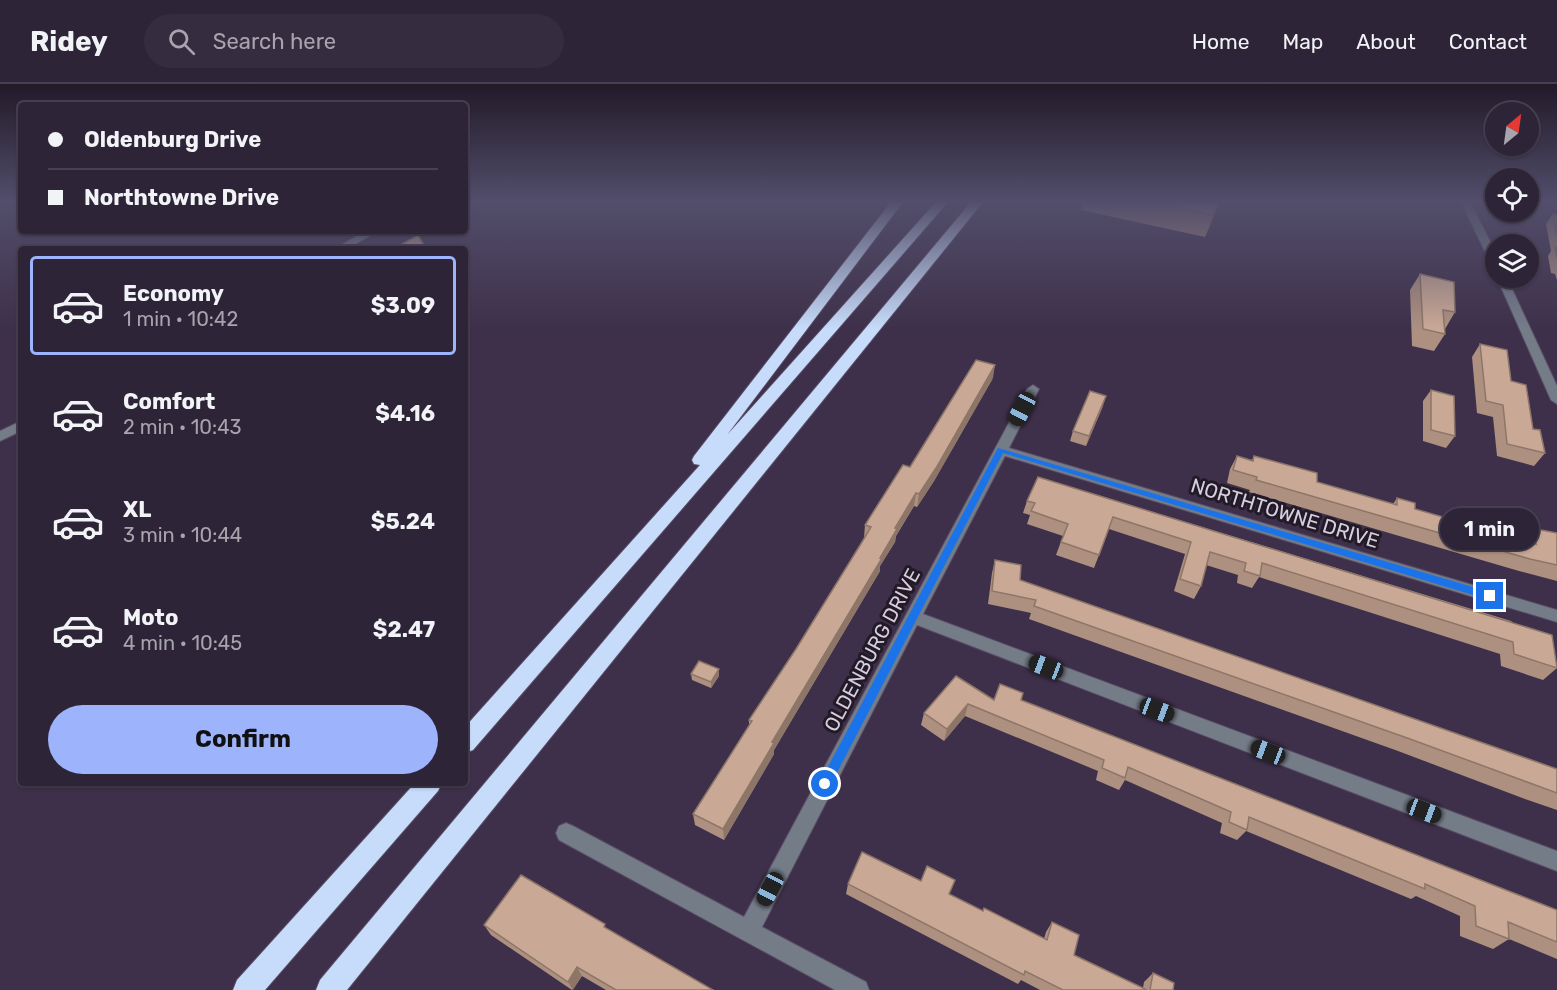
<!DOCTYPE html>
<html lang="en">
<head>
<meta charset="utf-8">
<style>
  :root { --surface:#2e2438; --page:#362c40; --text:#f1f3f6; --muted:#a7a4ae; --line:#494153; --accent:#9db4fd }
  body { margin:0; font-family:Rubik,sans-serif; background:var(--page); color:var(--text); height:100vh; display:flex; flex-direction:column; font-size:22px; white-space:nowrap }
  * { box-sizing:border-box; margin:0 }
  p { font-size:20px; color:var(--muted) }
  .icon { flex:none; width:33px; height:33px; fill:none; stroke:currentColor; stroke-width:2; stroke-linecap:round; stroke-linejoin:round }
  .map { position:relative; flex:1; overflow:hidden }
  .details { position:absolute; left:18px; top:162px; width:450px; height:540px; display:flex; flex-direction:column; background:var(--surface); border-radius:6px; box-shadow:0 2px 4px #0004,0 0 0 2px var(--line) }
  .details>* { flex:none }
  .top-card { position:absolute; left:18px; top:18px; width:450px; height:132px; border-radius:6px; box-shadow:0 2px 4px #0004,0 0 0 2px var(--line); display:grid; align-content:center; height:132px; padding:0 30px; background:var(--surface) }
  .needle { width:39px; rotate:29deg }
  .buttons { position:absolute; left:1485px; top:18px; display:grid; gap:12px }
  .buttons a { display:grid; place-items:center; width:54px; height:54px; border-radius:50%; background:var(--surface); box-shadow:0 2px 4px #0004,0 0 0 2px var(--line); font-size:30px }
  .end { position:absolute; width:27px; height:27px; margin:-14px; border:8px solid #1a73e8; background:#fff; box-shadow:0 0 0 3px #fff }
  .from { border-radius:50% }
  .bubble { position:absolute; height:42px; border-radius:21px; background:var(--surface); box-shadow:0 2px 4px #0004,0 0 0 2px var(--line); font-size:20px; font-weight:700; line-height:42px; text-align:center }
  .car { position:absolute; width:18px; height:36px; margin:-18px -9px; border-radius:8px; box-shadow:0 0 4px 2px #0007; background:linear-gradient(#222 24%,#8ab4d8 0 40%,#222 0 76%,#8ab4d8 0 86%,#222 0) }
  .top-card b { display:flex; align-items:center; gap:21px; height:57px; font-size:22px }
  .top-card b+b { border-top:2px solid var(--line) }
  .top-card i { width:15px; height:15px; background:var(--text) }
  ul { padding:10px 0 0; list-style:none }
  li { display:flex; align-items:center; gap:18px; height:99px; margin:0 12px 9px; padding:0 18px; border:3px solid transparent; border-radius:6px }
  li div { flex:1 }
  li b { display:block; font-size:22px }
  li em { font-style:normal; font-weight:700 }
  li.current { border-color:var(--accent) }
  li>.icon { width:54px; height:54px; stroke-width:1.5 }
  .action { display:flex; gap:12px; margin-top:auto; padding:12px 30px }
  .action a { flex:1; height:69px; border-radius:36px; background:var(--accent); color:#111; font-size:24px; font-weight:700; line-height:69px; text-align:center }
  header { display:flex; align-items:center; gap:36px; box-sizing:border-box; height:84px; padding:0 30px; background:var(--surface); border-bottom:2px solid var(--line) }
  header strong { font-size:28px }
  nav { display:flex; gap:33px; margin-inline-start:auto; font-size:21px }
  .search { width:420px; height:54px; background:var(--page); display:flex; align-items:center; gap:15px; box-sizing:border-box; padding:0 21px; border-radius:33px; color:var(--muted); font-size:22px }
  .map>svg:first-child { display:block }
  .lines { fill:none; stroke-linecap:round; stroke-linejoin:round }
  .minor-casing { stroke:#594c65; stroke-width:2 }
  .highway-casing { stroke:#594c65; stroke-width:2 }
  .minor { fill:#747c88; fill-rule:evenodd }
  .highway { fill:#c7dcfa; fill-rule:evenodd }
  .wall { fill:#ad9080 }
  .shaded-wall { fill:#8d7668 }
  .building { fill:#c9a895; stroke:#8d7668; stroke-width:1.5 }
  .route { fill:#1a73e8 }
  .labels { text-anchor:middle; stroke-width:6; stroke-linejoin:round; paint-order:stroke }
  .street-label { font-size:20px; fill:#d6cede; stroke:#221b27 }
</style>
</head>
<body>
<header>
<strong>Ridey</strong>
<div class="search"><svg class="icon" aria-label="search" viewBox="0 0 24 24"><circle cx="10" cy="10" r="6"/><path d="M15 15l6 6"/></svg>Search here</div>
<nav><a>Home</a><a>Map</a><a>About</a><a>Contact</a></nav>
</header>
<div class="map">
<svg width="1557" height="906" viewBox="0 0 1557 906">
  <rect width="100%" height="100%" fill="#3e304a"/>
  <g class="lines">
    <defs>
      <g id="minor">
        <path d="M1461 118H1470L1496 169V183L1491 180Z"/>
        <path d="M366 147H378L347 165H334Z"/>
        <path d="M1497 194H1507L1557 302V320L1551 316Z"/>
        <path d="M1033 301 1039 305 1009 364 1557 526V538L1005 372 923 530 1557 767V787L917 541 762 843 866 898 869 906H835L559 756 556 749 559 742 566 739 573 742 744 833 1027 305Z"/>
        <path d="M21 337V347L0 357V347Z"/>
      </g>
      <g id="highway">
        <path d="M891 118H903L727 351 936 118H948L473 666 465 669V643L700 381 694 380 692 376 694 372Z"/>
        <path d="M971 118H983L347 906H316L320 896Z"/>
        <path d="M415 699H442L438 707 265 906H233L237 896Z"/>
      </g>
    </defs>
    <!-- minor casing -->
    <use href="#minor" class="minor-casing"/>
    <!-- highway casing -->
    <use href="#highway" class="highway-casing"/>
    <!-- minor -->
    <use href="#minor" class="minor"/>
    <!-- highway -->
    <use href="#highway" class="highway"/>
  </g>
  <!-- wall -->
  <g class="wall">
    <path d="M1084 118H1220L1205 153 1081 126Z"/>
    <path d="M1553 130 1557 131V196L1555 190 1551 189 1548 172 1551 167 1546 140Z"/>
    <path d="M1420 190 1455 228 1445 245V250L1434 267 1412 262 1410 206Z"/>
    <path d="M1480 260 1511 297 1545 369 1534 382 1497 372 1493 333 1477 329 1472 273Z"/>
    <path d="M993 294 934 397 917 423 914 422 896 452 895 458 880 482V487L774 666V670L724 756 695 741 693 730 749 642V636L796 565 865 454H864L865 441 910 383Z"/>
    <path d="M1431 306 1455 352 1446 364 1423 357V317Z"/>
    <path d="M1103 322 1086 362 1070 357 1073 347Z"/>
    <path d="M1237 372 1252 376 1254 372 1317 398 1393 420 1397 414 1415 425 1520 455 1530 444 1557 449V497L1519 487 1249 408 1250 406 1227 399 1230 385Z"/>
    <path d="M1038 393 1511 537 1557 584 1543 596 1501 582 1500 570 1259 493 1252 504 1237 499 1238 491 1206 481 1201 502 1194 515 1174 507 1185 470 1109 445 1094 484 1056 471 1063 452 1027 440 1030 431 1023 429 1027 417Z"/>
    <path d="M995 476 1020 496 1557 685V726L1525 715 1398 667 1029 535 1031 529 988 520 992 489Z"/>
    <path d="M719 585V592L711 604 692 596 691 590Z"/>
    <path d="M956 592 994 616H1021L1557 826V875L1509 855 1493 865 1460 852V832L1416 812 1411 815 1246 747 1237 756 1220 749 1222 739 1125 696 1119 706 1096 696 1098 687 965 632 944 657 921 641 924 629Z"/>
    <path d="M921 797 982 827 1044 855 1046 848 1052 838 1074 871 1143 904 1144 898 1153 889 1173 906H1040L1021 896 1018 900 846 810 848 800Z"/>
    <path d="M484 841 607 845 713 906H606L582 892 572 906 491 851Z"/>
  </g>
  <!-- shaded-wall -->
  <g class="shaded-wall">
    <path d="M1219 118H1220L1205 153 1213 131Z"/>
    <path d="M995 281 993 294 934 397 917 423 919 410Z"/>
    <path d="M1106 312 1103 322 1086 362 1089 352Z"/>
    <path d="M916 409 914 422 896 452 895 458 880 482V487L774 666V670L724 756 723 745 772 658 880 474 895 444Z"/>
    <path d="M719 585V592L711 604V598Z"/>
    <path d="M968 620 965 632 944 657 947 645Z"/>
    <path d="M577 883 582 892 573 906 568 898Z"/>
  </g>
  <!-- building -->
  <g class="building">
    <path d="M1150 118H1219L1213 131Z"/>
    <path d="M1553 130 1557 131V152Z"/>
    <path d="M418 151 425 163 421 165H393Z"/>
    <path d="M1555 163H1557V174Z"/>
    <path d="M1420 190 1454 198 1455 228 1443 226 1445 250 1423 245Z"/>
    <path d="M1480 260 1507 266 1511 297 1526 301 1533 345 1540 346 1545 369 1507 360 1503 321 1486 317Z"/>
    <path d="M976 276 995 281 936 384 919 410 916 409 895 444 897 445 880 474H882L772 658 774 659 723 745 693 730 752 637 749 636 796 565 862 458 871 443 865 441 903 381 910 383Z"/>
    <path d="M1431 306 1454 312 1455 352 1431 346Z"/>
    <path d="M1090 307 1106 312 1089 352 1073 347Z"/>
    <path d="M1237 372 1253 377 1254 372 1317 389V398L1397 421V414L1415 419V425L1536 460 1530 444 1557 449V481L1530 475 1256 396 1257 393 1233 386Z"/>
    <path d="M1038 393 1552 551 1557 584 1514 570 1513 558 1262 479 1260 492 1244 487 1246 479 1210 468 1201 502 1180 495 1191 458 1113 433 1099 471 1061 458 1068 440 1031 427 1035 419 1027 417Z"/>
    <path d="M995 476 1021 481 1020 496 1557 685V709L1410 655 1034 522 1036 516 992 507Z"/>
    <path d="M699 577 719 585 711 598 691 590Z"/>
    <path d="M956 592 994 616 1000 600 1023 609 1021 616 1557 826V858L1508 838 1509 855 1476 842 1475 822 1425 800V805L1249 733 1247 746 1229 738 1231 728 1128 683 1125 694 1102 684 1104 676 968 620 947 645 924 629Z"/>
    <path d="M862 768 921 797 927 782 955 796 949 810 983 827 984 824 1047 856 1052 838 1079 851 1074 871 1147 906H1063L1025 887 1024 891 848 800Z"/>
    <path d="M521 791 605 840 604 843 713 906H616L577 883 568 898 484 841Z"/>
    <path d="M1153 889 1174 899 1173 906H1150Z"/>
  </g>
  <!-- sky -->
  <linearGradient id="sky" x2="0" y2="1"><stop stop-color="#221a29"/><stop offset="0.48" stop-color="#524e6b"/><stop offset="1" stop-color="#524e6b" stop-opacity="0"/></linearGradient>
  <rect width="1557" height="245" fill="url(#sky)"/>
  <!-- route -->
  <path class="route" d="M998 364 1490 508 1495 512 1490 516 1003 369 829 704H821L819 700 821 696Z"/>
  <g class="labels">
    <!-- street labels -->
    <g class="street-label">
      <text transform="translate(1285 429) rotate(17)" y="7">NORTHTOWNE DRIVE</text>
      <text transform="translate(872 566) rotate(-62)" y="7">OLDENBURG DRIVE</text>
    </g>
  </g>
</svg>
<div class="buttons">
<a><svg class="needle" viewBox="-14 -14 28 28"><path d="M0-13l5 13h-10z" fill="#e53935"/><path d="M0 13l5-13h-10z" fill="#a7a4ae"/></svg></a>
<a><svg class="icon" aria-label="locate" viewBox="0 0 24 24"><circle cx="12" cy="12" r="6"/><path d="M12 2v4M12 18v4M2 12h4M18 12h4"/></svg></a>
<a><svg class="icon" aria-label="layers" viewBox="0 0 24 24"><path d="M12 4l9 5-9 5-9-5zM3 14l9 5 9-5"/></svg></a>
</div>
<i class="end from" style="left:825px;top:700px"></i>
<i class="end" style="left:1490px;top:512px"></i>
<div class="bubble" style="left:1440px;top:424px;width:99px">1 min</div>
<i class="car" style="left:1022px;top:325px;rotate:208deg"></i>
<i class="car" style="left:1046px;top:583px;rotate:291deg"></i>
<i class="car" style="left:1157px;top:626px;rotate:111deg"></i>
<i class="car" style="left:1268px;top:668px;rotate:291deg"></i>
<i class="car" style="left:1424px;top:727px;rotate:111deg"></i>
<i class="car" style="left:770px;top:805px;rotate:208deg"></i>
<div class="top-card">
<b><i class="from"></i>Oldenburg Drive</b>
<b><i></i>Northtowne Drive</b>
</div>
<section class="details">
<ul>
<li class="current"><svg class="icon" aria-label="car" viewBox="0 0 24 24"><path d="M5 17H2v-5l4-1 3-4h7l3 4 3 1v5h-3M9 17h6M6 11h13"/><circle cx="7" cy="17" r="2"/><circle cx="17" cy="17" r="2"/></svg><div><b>Economy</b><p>1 min · 10:42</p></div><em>$3.09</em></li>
<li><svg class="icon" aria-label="car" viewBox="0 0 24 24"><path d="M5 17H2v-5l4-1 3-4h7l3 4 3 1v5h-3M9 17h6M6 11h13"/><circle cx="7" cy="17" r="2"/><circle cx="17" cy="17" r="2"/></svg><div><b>Comfort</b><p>2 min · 10:43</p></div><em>$4.16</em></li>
<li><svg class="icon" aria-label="car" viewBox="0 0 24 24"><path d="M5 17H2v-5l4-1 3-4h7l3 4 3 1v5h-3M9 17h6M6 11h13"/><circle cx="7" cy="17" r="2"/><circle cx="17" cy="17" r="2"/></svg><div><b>XL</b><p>3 min · 10:44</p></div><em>$5.24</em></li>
<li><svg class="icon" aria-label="car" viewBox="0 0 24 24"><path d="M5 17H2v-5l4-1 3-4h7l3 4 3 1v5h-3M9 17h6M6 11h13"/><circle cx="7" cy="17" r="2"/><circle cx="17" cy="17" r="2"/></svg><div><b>Moto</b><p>4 min · 10:45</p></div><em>$2.47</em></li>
</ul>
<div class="action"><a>Confirm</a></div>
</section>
</div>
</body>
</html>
